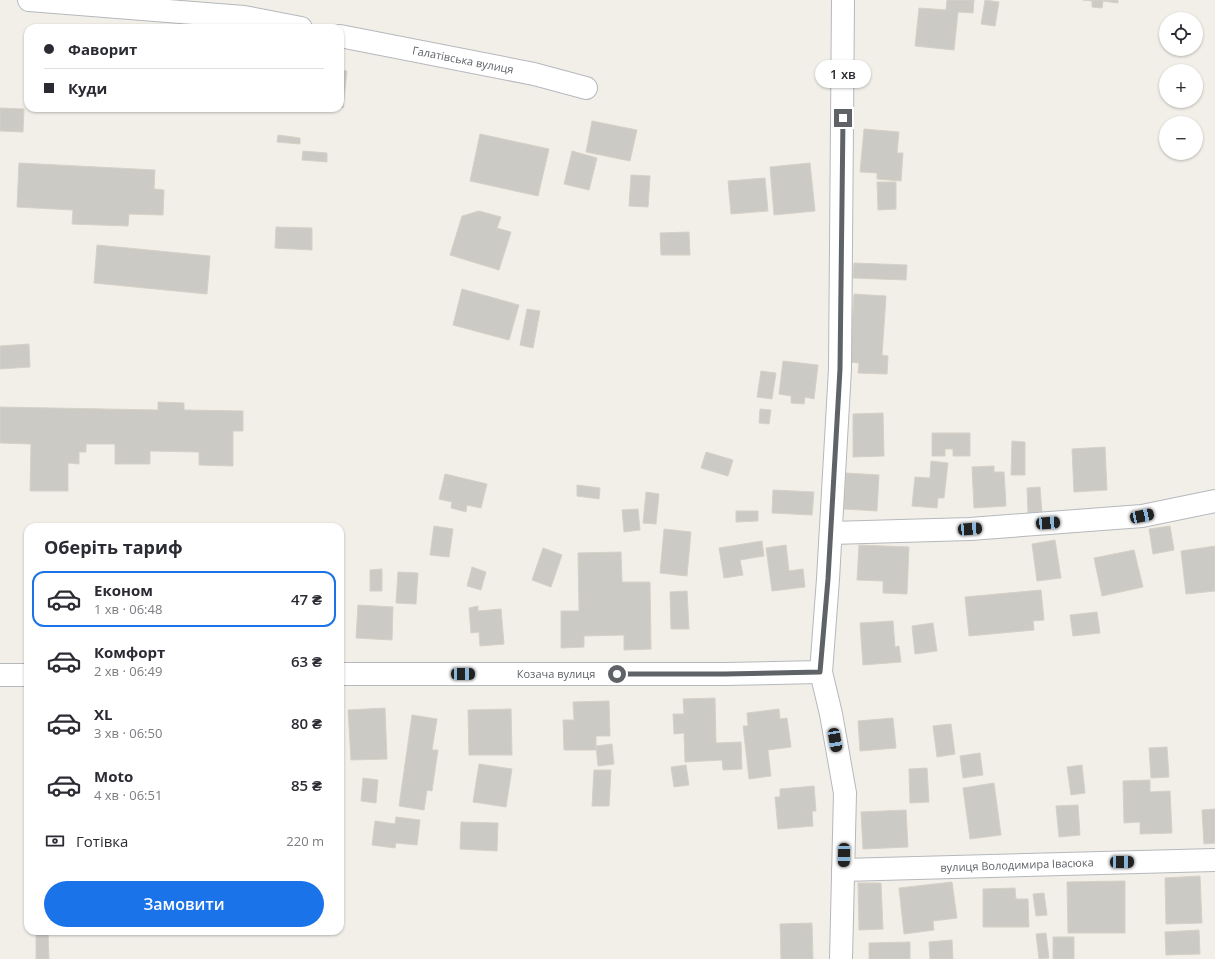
<!DOCTYPE html>
<html lang="uk">
<head>
<meta charset="utf-8">
<style>
  :root { --surface:#fff; --page:#f2f2f3; --text:#2b2b33; --muted:#7c7c81; --line:#e1e1e2; --accent:#1a73e8 }
  body { margin:0; font-family:"Open Sans",sans-serif; background:var(--page); color:var(--text); height:100vh; display:flex; flex-direction:column; font-size:15px; white-space:nowrap }
  * { box-sizing:border-box; margin:0 }
  p { font-size:13px; color:var(--muted) }
  .icon { flex:none; width:22px; height:22px; fill:none; stroke:currentColor; stroke-width:2; stroke-linecap:round; stroke-linejoin:round }
  .map { position:relative; flex:1; overflow:hidden }
  .drawer { position:absolute; left:24px; top:523px; width:320px; height:412px; display:flex; flex-direction:column; background:var(--surface); border-radius:12px; box-shadow:0 1px 3px #0004 }
  .drawer>* { flex:none }
  .guide { position:absolute; left:24px; top:24px; width:320px; height:88px; border-radius:12px; box-shadow:0 1px 3px #0004; display:grid; align-content:center; height:88px; padding:0 20px; background:var(--surface) }
  .controls { position:absolute; left:1159px; top:12px; display:grid; gap:8px }
  .controls a { display:grid; place-items:center; width:44px; height:44px; border-radius:50%; background:var(--surface); box-shadow:0 1px 3px #0004; font-size:20px }
  .end { position:absolute; width:18px; height:18px; margin:-9px; border:5px solid #5f6368; background:#fff; box-shadow:0 0 0 2px #fff }
  .from { border-radius:50% }
  .bubble { position:absolute; height:28px; border-radius:14px; background:var(--surface); box-shadow:0 1px 3px #0004; font-size:13px; font-weight:600; line-height:28px; text-align:center }
  .car { position:absolute; width:12px; height:24px; margin:-12px -6px; border-radius:5px; box-shadow:0 0 3px 1px #0007; background:linear-gradient(#222 24%,#8ab4d8 0 40%,#222 0 76%,#8ab4d8 0 86%,#222 0) }
  .guide b { display:flex; align-items:center; gap:14px; height:38px; font-size:15px }
  .guide b+b { border-top:1px solid var(--line) }
  .guide i { width:10px; height:10px; background:var(--text) }
  ul { padding:0; list-style:none }
  li { display:flex; align-items:center; gap:12px; height:56px; margin:0 8px 6px; padding:0 12px; border:2px solid transparent; border-radius:12px }
  li div { flex:1 }
  li b { display:block; font-size:15px }
  li em { font-style:normal; font-weight:600 }
  li.active { border-color:var(--accent) }
  li>.icon { width:36px; height:36px; stroke-width:1.5 }
  h2 { padding:0 20px; font-size:18px; line-height:48px }
  .pay { display:flex; align-items:center; gap:10px; height:44px; padding:0 20px; font-size:15px }
  .pay p { margin-inline-start:auto }
  .cta { display:flex; gap:8px; margin-top:auto; padding:8px 20px }
  .cta a { flex:1; height:46px; border-radius:24px; background:var(--accent); color:#fff; font-size:16px; font-weight:600; line-height:46px; text-align:center }
  .map>svg:first-child { display:block }
  .building { fill:#cccac5; stroke:#d6d1c6 }
  .lines { fill:none; stroke-linecap:round; stroke-linejoin:round }
  .minor-casing { stroke:#b5b8bc; stroke-width:24 }
  .minor { stroke:#fff; stroke-width:22 }
  .route { stroke:#5f6368; stroke-width:5 }
  .labels { text-anchor:middle; stroke-width:3; stroke-linejoin:round; paint-order:stroke }
  .street-label { font-size:11px; fill:#5f6368; stroke:#fff }
</style>
</head>
<body>
<div class="map">
<svg width="1215" height="959" viewBox="0 0 1215 959">
  <rect width="100%" height="100%" fill="#f1efe8"/>
  <!-- building -->
  <g class="building">
    <path d="M947 0H974L973 13 958 12 954 50 915 46 919 8 946 10Z"/>
    <path d="M985 0 999 2 995 26 981 24Z"/>
    <path d="M1083 0H1118V3L1103 1 1102 8 1092 7V1Z"/>
    <path d="M340 70 347 71 343 108 340 107Z"/>
    <path d="M0 108 24 109 23 132 0 131Z"/>
    <path d="M592 121 637 130 630 161 586 152Z"/>
    <path d="M864 129 899 132 897 153H903L901 181 877 179V173L860 172Z"/>
    <path d="M480 134 549 149 538 196 470 181Z"/>
    <path d="M278 135 300 138V144L277 142Z"/>
    <path d="M303 151 327 153V162L302 160Z"/>
    <path d="M572 151 597 158 589 190 564 184Z"/>
    <path d="M19 163 155 170 154 189 164 190 163 215 129 214 128 226 72 224 73 210 17 207Z"/>
    <path d="M810 163 815 211 774 215 770 167Z"/>
    <path d="M631 175 650 176 648 207 629 206Z"/>
    <path d="M765 178 768 211 731 214 728 181Z"/>
    <path d="M877 182H896V209L878 210Z"/>
    <path d="M479 211 501 217 497 228 511 232 499 270 450 255 462 216Z"/>
    <path d="M276 227 312 228V250L275 248Z"/>
    <path d="M689 232 690 255H661L660 233Z"/>
    <path d="M97 245 210 256 207 294 94 283Z"/>
    <path d="M854 263 907 265 906 280 853 278Z"/>
    <path d="M462 289 519 305 509 340 453 325Z"/>
    <path d="M854 294 886 296 882 355 888 356 887 374 858 373 859 363 850 362Z"/>
    <path d="M527 309 540 311 533 348 520 345Z"/>
    <path d="M29 344 30 367 0 369V346Z"/>
    <path d="M783 361 818 365 814 399 805 397 804 404 791 403V396L779 394Z"/>
    <path d="M761 371 776 373 772 399 757 397Z"/>
    <path d="M158 402 184 403V410L243 411V431H233V466L199 465V452L150 451V464H115V444H86V452H79V464L68 463V491H30L31 444 0 443V407L158 410Z"/>
    <path d="M760 409 771 410 769 424 759 423Z"/>
    <path d="M883 413 884 456 853 457V414Z"/>
    <path d="M932 433H970V456H953V449H945V456H932Z"/>
    <path d="M1012 441 1025 442V475H1011Z"/>
    <path d="M1105 447 1107 490 1074 492 1072 449Z"/>
    <path d="M706 452 733 460 728 476 701 468Z"/>
    <path d="M931 461 948 463 944 498H938L937 508 912 506 915 477 930 478Z"/>
    <path d="M994 466V472H1004L1006 506 974 508 972 467Z"/>
    <path d="M846 473 879 475 877 511 844 509Z"/>
    <path d="M445 474 487 484 481 508 467 505 466 512 451 508 452 502 439 499Z"/>
    <path d="M577 485 600 488 599 499 577 496Z"/>
    <path d="M1040 487 1042 512 1028 513 1027 488Z"/>
    <path d="M773 490 814 492 812 515 772 513Z"/>
    <path d="M646 492 659 494 656 524 643 523Z"/>
    <path d="M638 509 640 530 624 532 622 510Z"/>
    <path d="M736 511H758V521L736 522Z"/>
    <path d="M434 526 453 529 449 557 430 555Z"/>
    <path d="M1170 526 1174 550 1153 554 1149 529Z"/>
    <path d="M664 529 691 532 687 576 660 573Z"/>
    <path d="M1055 540 1061 578 1037 581 1032 544Z"/>
    <path d="M762 541 764 556 740 560 743 575 724 578 719 548Z"/>
    <path d="M786 545 789 571 803 569 805 587 772 591 766 548Z"/>
    <path d="M859 545 909 547 907 594 883 593V581L857 580Z"/>
    <path d="M1215 546V591L1186 594 1181 551Z"/>
    <path d="M543 548 562 555 551 587 532 580Z"/>
    <path d="M1134 550 1143 587 1102 596 1094 558Z"/>
    <path d="M621 552 622 582H650L651 649 624 650V635L584 636V647L561 648V611H579L578 553Z"/>
    <path d="M472 567 486 572 481 590 467 586Z"/>
    <path d="M382 569V591H370V570Z"/>
    <path d="M398 572 418 573 416 604 396 603Z"/>
    <path d="M1041 590 1044 620 1033 621 1034 630 969 636 965 597Z"/>
    <path d="M687 591 689 629H671L670 592Z"/>
    <path d="M358 605 393 607 392 640 356 638Z"/>
    <path d="M478 606V611L501 609 504 644 480 646 479 632 471 633 469 608Z"/>
    <path d="M1097 612 1100 633 1073 636 1070 615Z"/>
    <path d="M893 621 895 647 899 646 901 662 863 665 860 623Z"/>
    <path d="M933 623 937 651 915 654 912 626Z"/>
    <path d="M715 698 716 743 741 742 742 769 723 770 722 760 685 762 684 733 674 734 673 714H684L683 699Z"/>
    <path d="M609 701 610 736H596V750H564L563 720H574L573 702Z"/>
    <path d="M385 708 387 759 351 760 348 710Z"/>
    <path d="M511 709 512 755H469L468 710Z"/>
    <path d="M779 709 780 719 787 718 791 747 768 750 771 776 749 779 743 726H748L747 713Z"/>
    <path d="M412 715 437 719 432 750H438L432 791 427 790 424 810 399 806Z"/>
    <path d="M893 718 896 748 860 751 858 721Z"/>
    <path d="M951 724 955 754 937 757 933 726Z"/>
    <path d="M612 744 614 764 598 766 596 746Z"/>
    <path d="M1167 747 1169 777 1151 778 1149 748Z"/>
    <path d="M980 753 983 775 963 778 960 756Z"/>
    <path d="M479 764 512 769 506 807 473 802Z"/>
    <path d="M686 765 689 785 674 787 671 767Z"/>
    <path d="M1082 765 1085 793 1071 795 1067 767Z"/>
    <path d="M927 768 929 802 910 803 909 769Z"/>
    <path d="M594 770H611L609 806H592Z"/>
    <path d="M363 778 378 780 376 803 361 801Z"/>
    <path d="M1150 780V792L1170 791 1172 833 1140 834V822L1124 823 1123 781Z"/>
    <path d="M994 783 1001 835 970 839 963 788Z"/>
    <path d="M814 786 816 811H812L813 826 778 829 775 797H780V789Z"/>
    <path d="M1078 805 1080 835 1059 837 1056 806Z"/>
    <path d="M1215 809V843L1204 844 1202 810Z"/>
    <path d="M906 810 908 847 863 849 861 812Z"/>
    <path d="M396 817 420 820 417 845 396 843 395 848 372 845 375 821 395 824Z"/>
    <path d="M461 822 498 823 497 851 460 849Z"/>
    <path d="M1200 876 1202 923 1166 924 1165 878Z"/>
    <path d="M1125 881V933H1068L1067 882Z"/>
    <path d="M952 882 957 918 933 921 934 930 904 934 899 888Z"/>
    <path d="M858 883H881L883 929 859 930Z"/>
    <path d="M1015 888 1016 899H1028L1029 927H983V889Z"/>
    <path d="M1044 893 1047 915 1036 916 1033 894Z"/>
    <path d="M812 923 813 959H781L780 924Z"/>
    <path d="M1199 930 1200 954 1166 955 1165 932Z"/>
    <path d="M36 931H48L49 959H36Z"/>
    <path d="M1046 933 1049 958 1039 959 1036 934Z"/>
    <rect x="1053" y="937" width="21" height="22"/>
    <path d="M952 940 953 959H930L929 942Z"/>
    <path d="M910 942V959H869V943Z"/>
  </g>
  <g class="lines">
    <defs>
      <g id="minor">
        <path d="M29 0 244 17 301 28"/>
        <path d="M340 36 534 74 586 88"/>
        <path d="M831 533 970 529 1142 516 1215 501"/>
        <path d="M340 674H725L821 672"/>
        <path d="M0 675H28"/>
        <path d="M843 870 1215 860"/>
        <path d="M841 959 845 793 831 714 821 672 828 579 840 369 843 0"/>
      </g>
    </defs>
    <!-- minor casing -->
    <use href="#minor" class="minor-casing"/>
    <!-- minor -->
    <use href="#minor" class="minor"/>
  </g>
  <g class="lines">
    <!-- route -->
    <path class="route" d="M617 674H725L820 672 828 579 840 369 843 118"/>
  </g>
  <g class="labels">
    <!-- street labels -->
    <g class="street-label">
      <text transform="translate(463 60) rotate(11)" y="4">Галатівська вулиця</text>
      <text x="556" y="678">Козача вулиця</text>
      <text transform="translate(1017 865) rotate(-2)" y="4">вулиця Володимира Івасюка</text>
    </g>
  </g>
</svg>
<div class="controls">
<a><svg class="icon" aria-label="locate" viewBox="0 0 24 24"><circle cx="12" cy="12" r="6"/><path d="M12 2v4M12 18v4M2 12h4M18 12h4"/></svg></a>
<a>+</a>
<a>−</a>
</div>
<i class="end from" style="left:617px;top:674px"></i>
<i class="end" style="left:843px;top:118px"></i>
<div class="bubble" style="left:815px;top:60px;width:56px">1 хв</div>
<i class="car" style="left:1142px;top:516px;rotate:78deg"></i>
<i class="car" style="left:1048px;top:523px;rotate:86deg"></i>
<i class="car" style="left:970px;top:529px;rotate:86deg"></i>
<i class="car" style="left:463px;top:674px;rotate:90deg"></i>
<i class="car" style="left:835px;top:740px;rotate:170deg"></i>
<i class="car" style="left:844px;top:855px;rotate:181deg"></i>
<i class="car" style="left:1122px;top:862px;rotate:89deg"></i>
<div class="guide">
<b><i class="from"></i>Фаворит</b>
<b><i></i>Куди</b>
</div>
<section class="drawer">
<h2>Оберіть тариф</h2>
<ul>
<li class="active"><svg class="icon" aria-label="car" viewBox="0 0 24 24"><path d="M5 17H2v-5l4-1 3-4h7l3 4 3 1v5h-3M9 17h6M6 11h13"/><circle cx="7" cy="17" r="2"/><circle cx="17" cy="17" r="2"/></svg><div><b>Економ</b><p>1 хв · 06:48</p></div><em>47 ₴</em></li>
<li><svg class="icon" aria-label="car" viewBox="0 0 24 24"><path d="M5 17H2v-5l4-1 3-4h7l3 4 3 1v5h-3M9 17h6M6 11h13"/><circle cx="7" cy="17" r="2"/><circle cx="17" cy="17" r="2"/></svg><div><b>Комфорт</b><p>2 хв · 06:49</p></div><em>63 ₴</em></li>
<li><svg class="icon" aria-label="car" viewBox="0 0 24 24"><path d="M5 17H2v-5l4-1 3-4h7l3 4 3 1v5h-3M9 17h6M6 11h13"/><circle cx="7" cy="17" r="2"/><circle cx="17" cy="17" r="2"/></svg><div><b>XL</b><p>3 хв · 06:50</p></div><em>80 ₴</em></li>
<li><svg class="icon" aria-label="car" viewBox="0 0 24 24"><path d="M5 17H2v-5l4-1 3-4h7l3 4 3 1v5h-3M9 17h6M6 11h13"/><circle cx="7" cy="17" r="2"/><circle cx="17" cy="17" r="2"/></svg><div><b>Moto</b><p>4 хв · 06:51</p></div><em>85 ₴</em></li>
</ul>
<div class="pay"><svg class="icon" aria-label="cash" viewBox="0 0 24 24"><path d="M3 7h18v10H3z"/><circle cx="12" cy="12" r="2"/></svg>Готівка<p>220 m</p></div>
<div class="cta"><a>Замовити</a></div>
</section>
</div>
</body>
</html>
